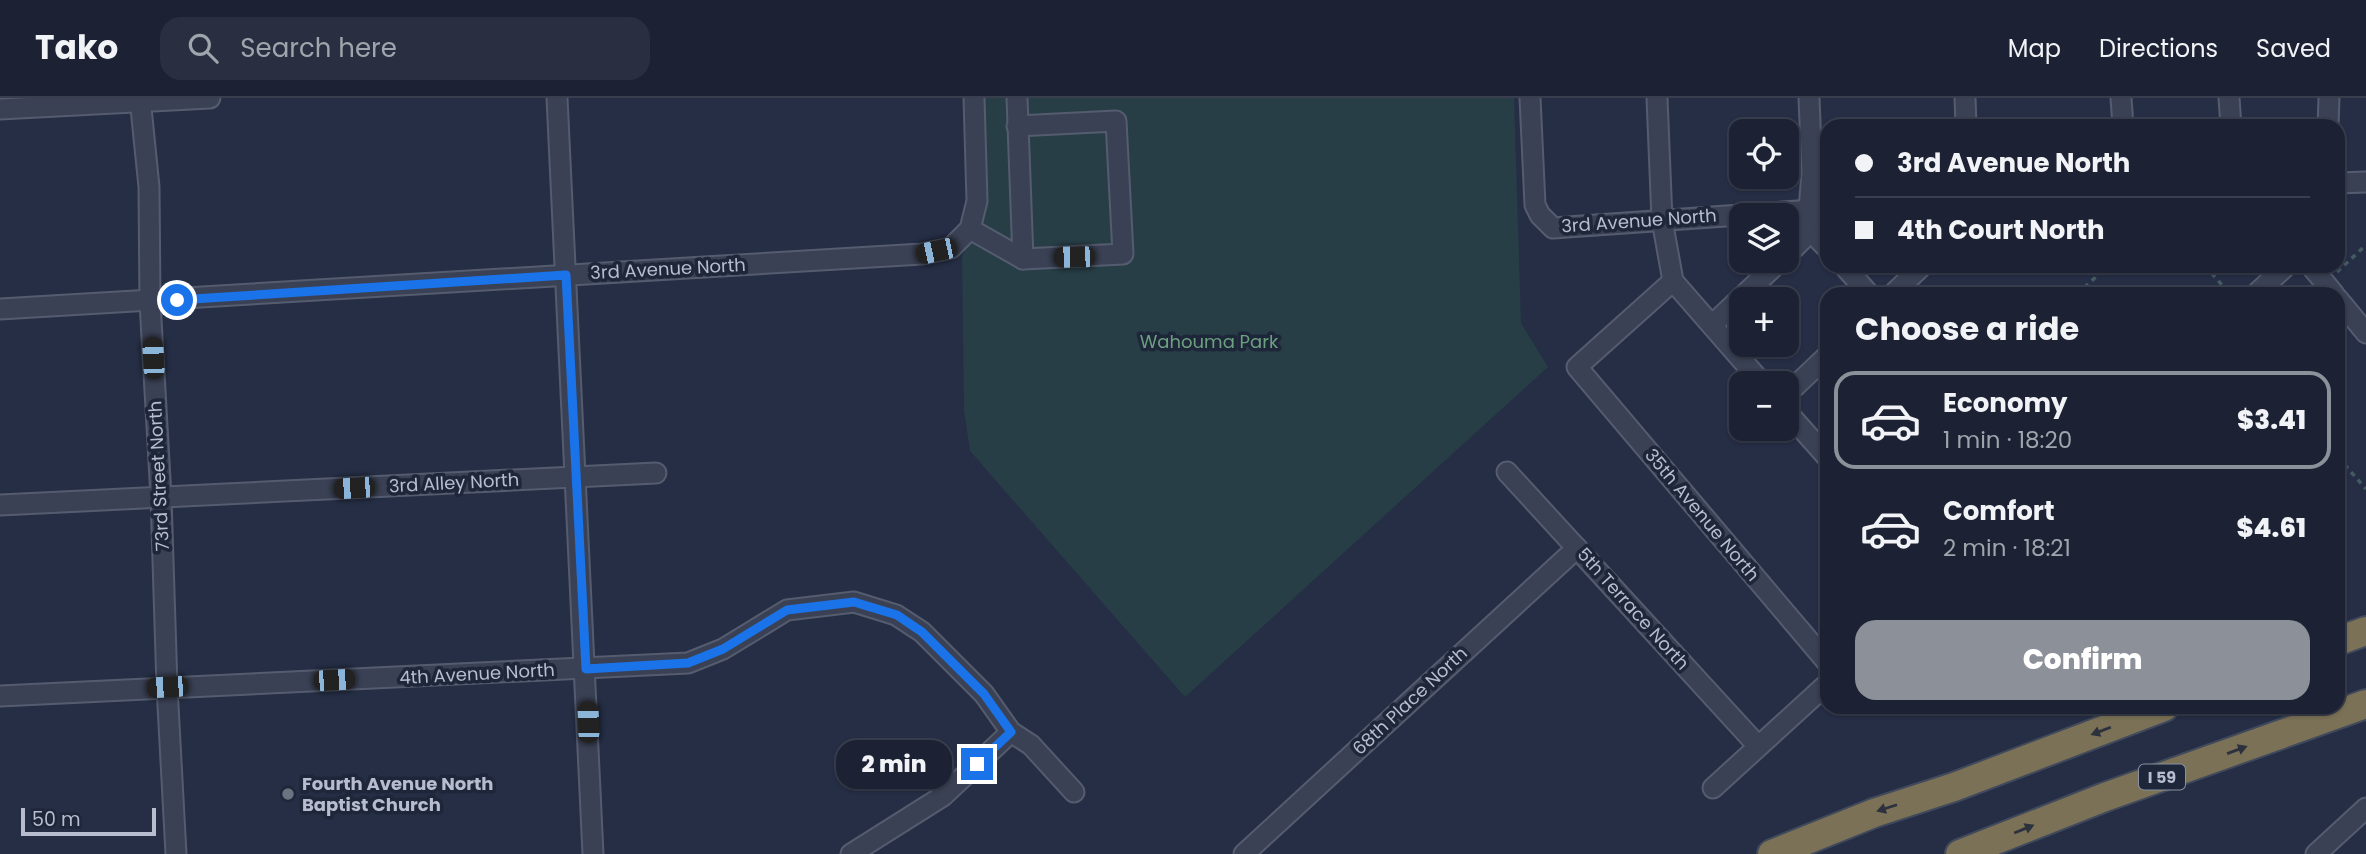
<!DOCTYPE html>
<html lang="en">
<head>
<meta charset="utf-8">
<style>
  :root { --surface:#1c2234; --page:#292f40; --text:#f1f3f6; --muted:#a0a4ac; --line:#3a3f4f; --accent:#8c9099 }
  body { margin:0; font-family:Poppins,sans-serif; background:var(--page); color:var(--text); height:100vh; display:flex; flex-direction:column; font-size:26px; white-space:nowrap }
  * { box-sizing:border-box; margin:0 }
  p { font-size:23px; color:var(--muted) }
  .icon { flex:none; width:38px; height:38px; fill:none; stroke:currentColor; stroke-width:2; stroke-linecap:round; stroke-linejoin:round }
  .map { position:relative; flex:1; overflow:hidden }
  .side { position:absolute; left:1820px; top:189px; width:525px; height:427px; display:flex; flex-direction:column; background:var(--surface); border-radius:21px; box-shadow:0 2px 5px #0004,0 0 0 2px var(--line) }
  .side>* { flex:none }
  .guide { position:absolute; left:1820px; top:21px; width:525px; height:154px; border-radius:21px; box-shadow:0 2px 5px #0004,0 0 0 2px var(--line); display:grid; align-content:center; height:154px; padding:0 35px; background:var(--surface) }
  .controls { position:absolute; left:1729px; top:21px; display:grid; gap:14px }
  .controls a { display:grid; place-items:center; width:70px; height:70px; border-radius:14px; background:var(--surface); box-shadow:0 2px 5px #0004,0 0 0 2px var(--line); font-size:35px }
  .scale { position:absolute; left:21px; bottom:18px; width:135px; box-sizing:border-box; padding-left:7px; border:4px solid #b7bdce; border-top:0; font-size:19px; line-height:24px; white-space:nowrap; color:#b7bdce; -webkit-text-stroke:5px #1e263a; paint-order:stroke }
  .end { position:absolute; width:32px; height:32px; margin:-16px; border:9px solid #1a73e8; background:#fff; box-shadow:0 0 0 4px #fff }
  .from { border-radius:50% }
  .bubble { position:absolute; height:49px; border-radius:21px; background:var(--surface); box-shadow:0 2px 5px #0004,0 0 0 2px var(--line); font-size:23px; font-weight:800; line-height:49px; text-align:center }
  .car { position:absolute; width:21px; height:42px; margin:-21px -10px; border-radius:9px; box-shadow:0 0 5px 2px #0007; background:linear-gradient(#222 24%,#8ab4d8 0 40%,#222 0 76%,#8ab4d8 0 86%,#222 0) }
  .guide b { display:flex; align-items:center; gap:24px; height:66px; font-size:26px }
  .guide b+b { border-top:2px solid var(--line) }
  .guide i { width:18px; height:18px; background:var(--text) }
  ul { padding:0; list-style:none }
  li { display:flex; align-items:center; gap:21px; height:98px; margin:0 14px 10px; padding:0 21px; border:4px solid transparent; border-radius:21px }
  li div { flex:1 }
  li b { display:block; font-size:26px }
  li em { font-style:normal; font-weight:800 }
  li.selected { border-color:var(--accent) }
  li>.icon { width:63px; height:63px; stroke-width:1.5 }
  h2 { padding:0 35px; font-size:32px; line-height:84px }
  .button { display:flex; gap:14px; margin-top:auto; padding:14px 35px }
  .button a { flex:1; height:80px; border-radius:21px; background:var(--accent); color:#fff; font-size:28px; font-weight:800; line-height:80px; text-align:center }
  header { display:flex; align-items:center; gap:42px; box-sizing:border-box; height:98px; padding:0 35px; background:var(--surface); border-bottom:2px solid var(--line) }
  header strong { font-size:33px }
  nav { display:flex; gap:38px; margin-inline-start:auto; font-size:24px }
  .search { width:490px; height:63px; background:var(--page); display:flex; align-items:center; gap:18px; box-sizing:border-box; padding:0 24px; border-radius:21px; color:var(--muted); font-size:26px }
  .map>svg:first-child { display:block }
  .green { fill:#273e46 }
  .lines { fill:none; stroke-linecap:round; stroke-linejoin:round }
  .minor-casing { stroke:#555c6f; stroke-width:23 }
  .highway-casing { stroke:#41495c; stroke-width:32 }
  .path { stroke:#455b62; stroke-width:3.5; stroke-dasharray:5 5; stroke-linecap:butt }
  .minor { stroke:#3a4154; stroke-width:19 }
  .highway { stroke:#7b7156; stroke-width:28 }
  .oneway { fill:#2c313e }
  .route { stroke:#1a73e8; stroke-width:9 }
  .worship-dot { fill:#6b7280; stroke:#1e263a; stroke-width:2.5 }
  .labels { text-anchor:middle; stroke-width:7; stroke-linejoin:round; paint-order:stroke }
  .shield { fill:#1e263a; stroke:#8990a2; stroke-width:2 }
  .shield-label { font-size:16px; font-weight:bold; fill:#b7bdce }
  .street-label { font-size:18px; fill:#b7bdce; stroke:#1e263a }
  .park-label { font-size:18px; fill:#6ca07f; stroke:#1e263a }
  .poi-label { font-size:18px; font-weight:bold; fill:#b7bdce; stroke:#1e263a; text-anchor:start }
</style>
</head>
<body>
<header>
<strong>Tako</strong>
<div class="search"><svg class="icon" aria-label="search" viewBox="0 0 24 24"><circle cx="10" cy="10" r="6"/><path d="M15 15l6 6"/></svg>Search here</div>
<nav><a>Map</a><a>Directions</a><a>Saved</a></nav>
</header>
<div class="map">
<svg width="2366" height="756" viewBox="0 0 2366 756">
  <rect width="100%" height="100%" fill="#252e45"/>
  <!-- green -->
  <path class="green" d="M983 0H1514L1521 225 1548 269 1185 599 970 353 964 312 962 158 981 125 987 104Z"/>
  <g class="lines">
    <defs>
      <g id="minor">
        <path d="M140 0 149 89 150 204 161 399 167 589 176 756"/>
        <path d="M557 0 593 756"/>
        <path d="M1017 0 1023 161 1123 156 1116 23 1017 28"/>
        <path d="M1530 0 1535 107 1540 117 1553 130 1827 111"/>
        <path d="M1657 0 1662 122 1673 183 1762 285"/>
        <path d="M1965 0 1966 28"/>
        <path d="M2121 0 2123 28"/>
        <path d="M2229 0 2231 28"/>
        <path d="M0 11 210 0"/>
        <path d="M2328 28 2329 0"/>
        <path d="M2338 85 2366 84"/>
        <path d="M1810 113 1817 140 1827 150"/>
        <path d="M970 131 1023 161"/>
        <path d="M1787 157 1802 142 1809 112 1812 74 1809 0"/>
        <path d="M1844 168 1869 196"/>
        <path d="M2311 168 2334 196"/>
        <path d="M1673 183 1577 269 1827 564"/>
        <path d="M1893 196 1922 168"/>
        <path d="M2256 196 2286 168"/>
        <path d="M2338 201 2366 235"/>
        <path d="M0 211 922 156 951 150 970 131 977 103 974 0"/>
        <path d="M1712 227 1780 163"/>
        <path d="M1787 296 1827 258"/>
        <path d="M1787 314 1827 359"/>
        <path d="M1507 374 1758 648"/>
        <path d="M0 407 656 375"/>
        <path d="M0 598 688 565 723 551 787 512 854 504 896 517 922 534 984 596 1011 634 1031 647 1074 694"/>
        <path d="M1713 690 1827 586"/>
        <path d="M851 756 943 698 1011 634"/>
        <path d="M1244 756 1577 450"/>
        <path d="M2316 756 2366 710"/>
      </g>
      <g id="highway">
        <path d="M2338 543 2366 533"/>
        <path d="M1772 756 1874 715 1954 689 2164 609"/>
        <path d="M1960 756 2105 699 2366 606"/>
      </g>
    </defs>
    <!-- minor casing -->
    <use href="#minor" class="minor-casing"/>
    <!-- highway casing -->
    <use href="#highway" class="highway-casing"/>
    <!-- path -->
    <g class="path">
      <path d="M2205 168 2230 196"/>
      <path d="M2337 174 2366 147"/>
      <path d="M2077 196 2108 168"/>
      <path d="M2338 359 2366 391"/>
    </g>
    <!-- minor -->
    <use href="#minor" class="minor"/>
    <!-- highway -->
    <use href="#highway" class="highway"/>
  </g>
  <!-- one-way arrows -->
  <defs><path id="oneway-solid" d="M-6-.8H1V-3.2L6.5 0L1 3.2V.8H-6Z" transform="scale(1.75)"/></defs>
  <g class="oneway">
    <use href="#oneway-solid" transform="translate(2101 633) rotate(159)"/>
    <use href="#oneway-solid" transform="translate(2237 652) rotate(-20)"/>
    <use href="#oneway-solid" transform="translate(1887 710) rotate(162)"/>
    <use href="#oneway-solid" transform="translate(2024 731) rotate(-22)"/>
  </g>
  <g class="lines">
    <!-- route -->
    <path class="route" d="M177 202 566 177 586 571 688 565 723 551 787 512 854 504 897 517 922 534 984 596 1011 634 977 666"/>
  </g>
  <!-- markers -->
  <circle class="worship-dot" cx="288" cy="696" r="7"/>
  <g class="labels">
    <!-- shield labels -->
    <rect class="shield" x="2139" y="666.5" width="46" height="25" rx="5"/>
    <g class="shield-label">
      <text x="2162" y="685">I 59</text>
    </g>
    <!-- street labels -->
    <g class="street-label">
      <text transform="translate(1639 123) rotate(-4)" y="6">3rd Avenue North</text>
      <text transform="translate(668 171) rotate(-3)" y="6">3rd Avenue North</text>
      <text transform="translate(159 378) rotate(-93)" y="6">73rd Street North</text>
      <text transform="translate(454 385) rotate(-3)" y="6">3rd Alley North</text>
      <text transform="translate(1702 417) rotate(50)" y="6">35th Avenue North</text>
      <text transform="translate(1633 511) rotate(48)" y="6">5th Terrace North</text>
      <text transform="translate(477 576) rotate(-3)" y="6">4th Avenue North</text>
      <text transform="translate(1410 603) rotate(-43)" y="6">68th Place North</text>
    </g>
    <!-- park labels -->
    <g class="park-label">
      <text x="1209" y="250">Wahouma Park</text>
    </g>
    <!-- poi labels -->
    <g class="poi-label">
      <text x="302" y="692">Fourth Avenue North<tspan x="302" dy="21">Baptist Church</tspan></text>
    </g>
  </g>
</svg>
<div class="controls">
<a><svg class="icon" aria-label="locate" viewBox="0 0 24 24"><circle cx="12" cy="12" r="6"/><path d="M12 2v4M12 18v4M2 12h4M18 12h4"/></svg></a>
<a><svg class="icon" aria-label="layers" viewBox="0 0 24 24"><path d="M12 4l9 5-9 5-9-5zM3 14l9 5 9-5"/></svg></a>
<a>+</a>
<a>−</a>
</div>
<div class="scale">50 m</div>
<i class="end from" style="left:177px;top:202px"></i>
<i class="end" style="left:977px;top:666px"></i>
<div class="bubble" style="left:836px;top:642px;width:116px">2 min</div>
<i class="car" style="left:936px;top:153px;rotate:258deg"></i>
<i class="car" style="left:1074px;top:159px;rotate:269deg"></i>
<i class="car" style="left:153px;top:260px;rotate:357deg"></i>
<i class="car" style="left:354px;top:390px;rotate:267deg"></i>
<i class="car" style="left:334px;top:582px;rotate:87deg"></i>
<i class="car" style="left:167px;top:589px;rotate:267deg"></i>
<i class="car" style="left:588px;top:624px;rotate:358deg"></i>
<div class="guide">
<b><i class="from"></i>3rd Avenue North</b>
<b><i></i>4th Court North</b>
</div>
<section class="side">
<h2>Choose a ride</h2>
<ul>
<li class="selected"><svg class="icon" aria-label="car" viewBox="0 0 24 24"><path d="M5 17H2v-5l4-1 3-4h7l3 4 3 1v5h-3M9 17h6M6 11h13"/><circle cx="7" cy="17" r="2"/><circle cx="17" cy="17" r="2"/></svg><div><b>Economy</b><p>1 min · 18:20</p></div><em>$3.41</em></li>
<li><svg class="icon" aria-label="car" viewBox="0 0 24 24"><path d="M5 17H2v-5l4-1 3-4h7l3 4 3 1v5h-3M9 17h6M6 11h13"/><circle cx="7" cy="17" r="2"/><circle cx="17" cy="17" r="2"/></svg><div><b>Comfort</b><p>2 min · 18:21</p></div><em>$4.61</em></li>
</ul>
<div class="button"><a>Confirm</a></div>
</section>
</div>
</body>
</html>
